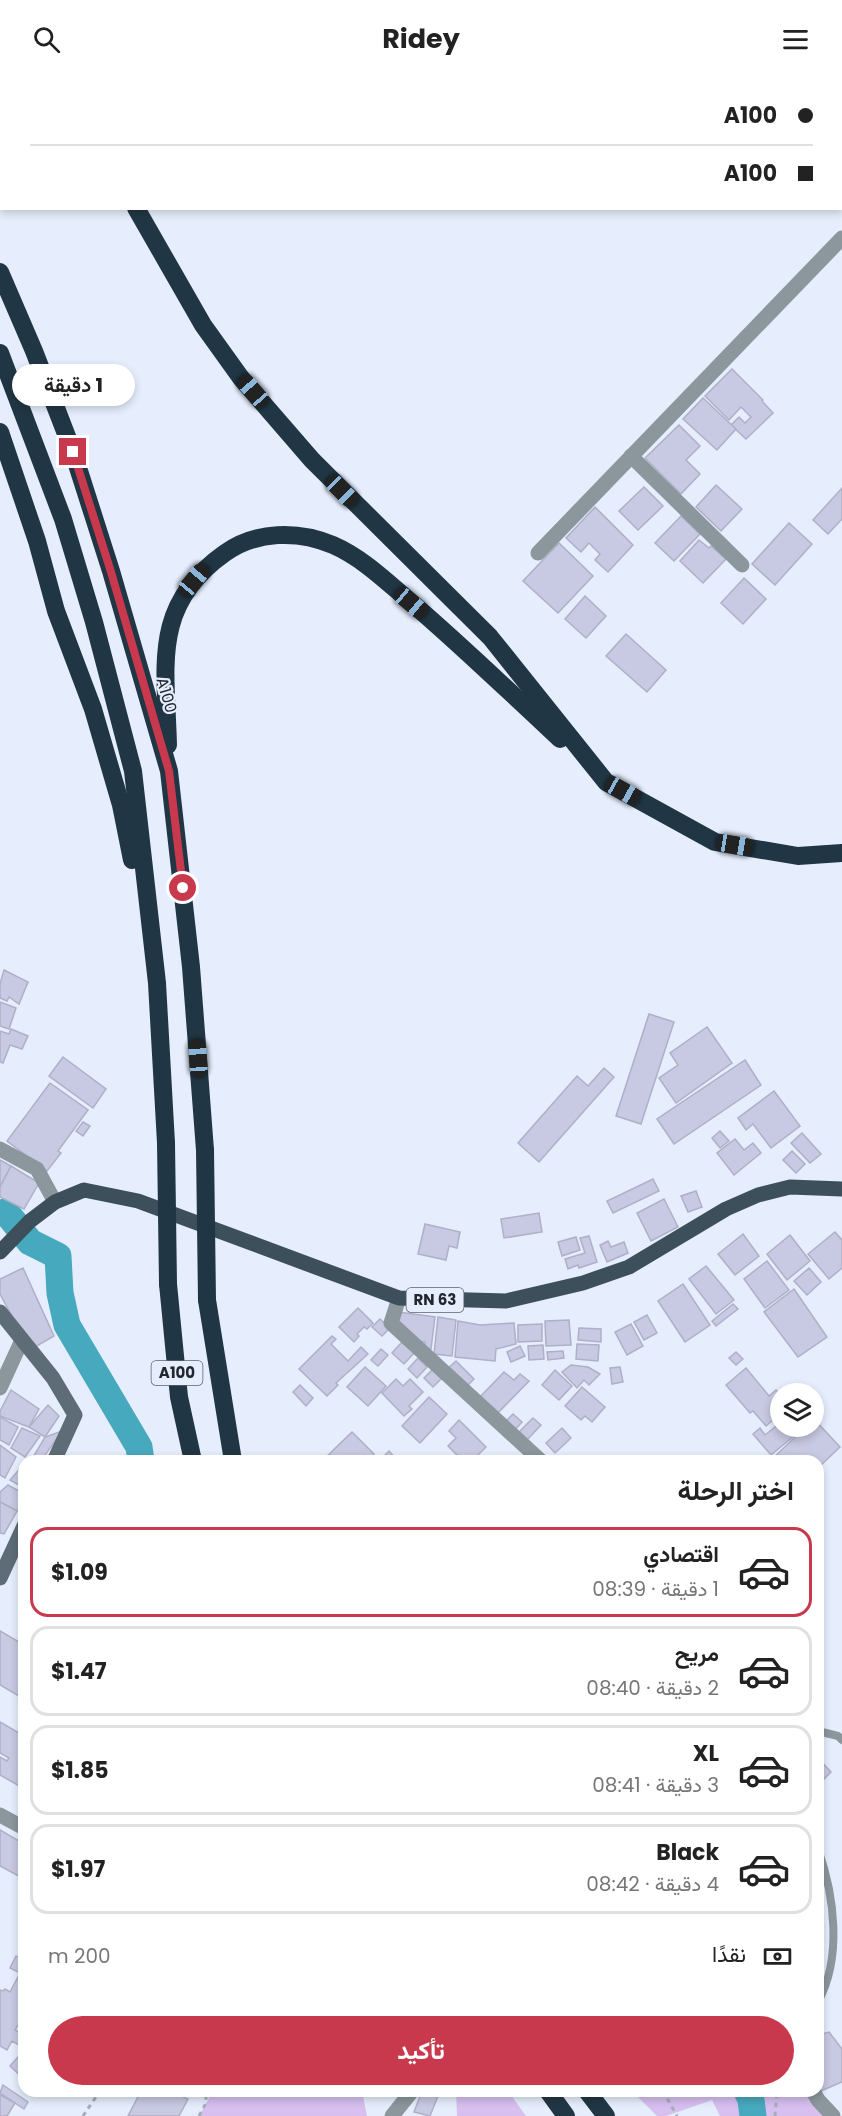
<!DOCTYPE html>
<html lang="ar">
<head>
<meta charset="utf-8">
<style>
  :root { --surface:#fff; --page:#f6f6f6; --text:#222; --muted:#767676; --line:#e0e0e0; --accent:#c9394d }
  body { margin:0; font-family:Poppins,Vazirmatn,sans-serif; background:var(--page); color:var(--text); direction:rtl; height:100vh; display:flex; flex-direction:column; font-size:22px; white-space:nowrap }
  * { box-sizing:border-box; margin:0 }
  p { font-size:20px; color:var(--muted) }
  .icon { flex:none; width:33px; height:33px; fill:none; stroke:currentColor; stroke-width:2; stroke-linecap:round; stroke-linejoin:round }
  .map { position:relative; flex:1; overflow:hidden; direction:ltr }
  .panel { position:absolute; left:18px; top:1377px; width:806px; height:642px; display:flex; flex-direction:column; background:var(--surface); border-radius:18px; box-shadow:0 3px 9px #0003; direction:rtl }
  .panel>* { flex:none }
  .guide { position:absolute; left:0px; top:0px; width:843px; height:132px; box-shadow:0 3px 9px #0003; direction:rtl; display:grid; align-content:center; height:132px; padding:0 30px; background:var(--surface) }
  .tools { position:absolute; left:770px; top:1305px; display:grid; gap:12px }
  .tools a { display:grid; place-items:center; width:54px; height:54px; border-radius:50%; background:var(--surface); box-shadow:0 3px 9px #0003; font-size:30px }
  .end { position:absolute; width:27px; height:27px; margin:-14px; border:8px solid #c9394d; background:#fff; box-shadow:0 0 0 3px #fff }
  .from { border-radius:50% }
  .bubble { position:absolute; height:42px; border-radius:21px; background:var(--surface); box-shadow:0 3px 9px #0003; font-size:20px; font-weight:700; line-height:42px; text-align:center; direction:rtl }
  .car { position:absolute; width:18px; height:36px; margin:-18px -9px; border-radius:8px; box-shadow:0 0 4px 2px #0007; background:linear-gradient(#222 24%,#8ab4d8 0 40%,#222 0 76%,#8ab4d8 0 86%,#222 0) }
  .guide b { display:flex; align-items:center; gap:21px; height:57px; font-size:22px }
  .guide b+b { border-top:2px solid var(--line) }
  .guide i { width:15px; height:15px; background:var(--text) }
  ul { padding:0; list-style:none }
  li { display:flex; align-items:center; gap:18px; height:90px; margin:0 12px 9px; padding:0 18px; border:3px solid var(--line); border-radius:18px }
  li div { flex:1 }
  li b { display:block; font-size:22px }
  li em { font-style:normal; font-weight:700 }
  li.on { border-color:var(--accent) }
  li>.icon { width:54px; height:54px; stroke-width:1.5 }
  h2 { padding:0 30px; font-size:27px; line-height:72px }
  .pay { display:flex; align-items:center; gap:15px; height:66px; padding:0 30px; font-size:22px }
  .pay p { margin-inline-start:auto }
  .button { display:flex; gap:12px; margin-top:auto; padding:12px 30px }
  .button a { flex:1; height:69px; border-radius:36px; background:var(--accent); color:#fff; font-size:24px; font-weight:700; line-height:69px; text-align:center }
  header { display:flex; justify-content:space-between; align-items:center; height:78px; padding:0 30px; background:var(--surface); font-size:27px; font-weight:700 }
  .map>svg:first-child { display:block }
  .green { fill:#d7bff0 }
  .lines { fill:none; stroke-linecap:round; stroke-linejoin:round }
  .river { stroke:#47a9bd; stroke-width:27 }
  .building { fill:#c8c9e2; stroke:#afafc8; stroke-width:1.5 }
  .path { stroke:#a7aebb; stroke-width:3; stroke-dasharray:4.5 4.5; stroke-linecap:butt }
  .lane { stroke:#8b969d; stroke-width:8 }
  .street { stroke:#8b969d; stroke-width:15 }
  .secondary { stroke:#5d6c76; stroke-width:15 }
  .primary { stroke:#3d4f5b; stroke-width:15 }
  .highway { stroke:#213644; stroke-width:18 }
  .highway-bridge { stroke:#213644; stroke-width:18 }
  .route { stroke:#c9394d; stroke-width:8 }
  .labels { text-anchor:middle; stroke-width:4.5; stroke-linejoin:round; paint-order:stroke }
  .shield { fill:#e6eefd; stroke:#5c626d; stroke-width:1.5 }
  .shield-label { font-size:15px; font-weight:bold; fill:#21262f }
  .street-label { font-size:16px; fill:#21262f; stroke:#e6eefd }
</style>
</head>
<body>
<header><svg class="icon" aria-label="menu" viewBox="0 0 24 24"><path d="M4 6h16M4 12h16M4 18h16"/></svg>Ridey<svg class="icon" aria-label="search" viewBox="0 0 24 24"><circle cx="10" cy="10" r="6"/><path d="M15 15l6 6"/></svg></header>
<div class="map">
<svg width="842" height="2038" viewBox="0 0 842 2038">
  <rect width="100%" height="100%" fill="#e6eefd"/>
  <!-- green -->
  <g class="green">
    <path d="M213 2013H362L367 2038H199Z"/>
    <path d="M456 2013H508L526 2038H457Z"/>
    <path d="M632 2013H803L823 2038H720L712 2022 666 2038H657Z"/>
  </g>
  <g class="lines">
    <!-- river -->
    <g class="river">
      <path d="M0 1135 6 1134 30 1164 58 1178 60 1215 67 1247 139 1369 141 1383"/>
      <path d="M747 2013 751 2022 753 2038"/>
    </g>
  </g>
  <!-- building -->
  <g class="building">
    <path d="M732 291 763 322 762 323 773 335 746 361 731 347 739 339 745 345 751 339 741 329 729 342 705 318Z"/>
    <path d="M703 320 736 351 717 372 683 341Z"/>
    <path d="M679 347 700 368 686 382 700 396 681 416 645 380Z"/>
    <path d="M716 407 742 431 721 453 696 429Z"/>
    <path d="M644 409 663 428 638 452 619 433Z"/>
    <path d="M842 410V441L828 456 813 442Z"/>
    <path d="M595 429 633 467 608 494 595 482 600 476 589 465 581 474 566 460Z"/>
    <path d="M681 438 700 456 674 483 655 465Z"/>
    <path d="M789 445 812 466 775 507 752 486Z"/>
    <path d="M699 462 709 470 711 468 726 481 703 505 680 483Z"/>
    <path d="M559 465 593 498 558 535 523 503Z"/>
    <path d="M744 500 766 521 743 546 721 525Z"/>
    <path d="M585 518 606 538 586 560 565 541Z"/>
    <path d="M626 556 666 592 647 614 606 578Z"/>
    <path d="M4 892 28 904 19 926 9 919 7 923 0 920V906Z"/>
    <path d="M0 924 16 930 9 951 0 948Z"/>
    <path d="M649 936 674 944 641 1046 616 1038Z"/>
    <path d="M707 949 732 985 676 1025 659 1000 678 987 670 975Z"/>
    <path d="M11 951 28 958 22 971 10 967 3 985 0 984V953L9 956Z"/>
    <path d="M63 979 106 1011 93 1030 49 998Z"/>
    <path d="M745 982 761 1007 674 1066 657 1041Z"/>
    <path d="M604 990 614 999 539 1084 518 1065 577 998 588 1008Z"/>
    <path d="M50 1005 88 1032 58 1073 61 1075 47 1093 7 1063Z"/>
    <path d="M774 1013 800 1048 771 1070 753 1046 746 1052 738 1040Z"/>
    <path d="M83 1044 90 1048 83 1058 76 1053Z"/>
    <path d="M720 1053 729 1063 720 1070 712 1060Z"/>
    <path d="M802 1055 821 1076 810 1085 791 1065Z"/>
    <path d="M735 1061 744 1072 753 1065 761 1075 734 1097 717 1075Z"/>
    <path d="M792 1073 805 1086 796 1095 783 1082Z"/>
    <path d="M0 1082 11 1088 0 1109Z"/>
    <path d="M11 1088 39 1105 24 1131 0 1119V1109Z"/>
    <path d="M653 1101 659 1113 613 1135 607 1123Z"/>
    <path d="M696 1113 702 1129 688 1134 681 1118Z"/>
    <path d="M664 1121 678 1149 651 1163 637 1135Z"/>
    <path d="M539 1135 542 1154 504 1160 501 1141Z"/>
    <path d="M425 1146 460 1154 457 1170 449 1168 446 1182 418 1176Z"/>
    <path d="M835 1154 842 1162V1190L829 1201 808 1176Z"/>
    <path d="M743 1156 759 1178 735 1197 718 1176Z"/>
    <path d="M790 1157 810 1183 787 1202 767 1176Z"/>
    <path d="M589 1158 597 1184 579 1190 578 1187 568 1191 565 1181 585 1175 580 1160Z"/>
    <path d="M576 1159 580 1172 562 1178 558 1164Z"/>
    <path d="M608 1163 611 1169 624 1164 628 1175 607 1184 600 1167Z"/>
    <path d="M767 1183 789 1212 765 1230 744 1201Z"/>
    <path d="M706 1188 734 1222 716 1236 689 1201Z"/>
    <path d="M23 1190 54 1258 30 1272 0 1216V1201Z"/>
    <path d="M809 1190 821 1204 807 1217 794 1203Z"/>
    <path d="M683 1206 710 1247 685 1264 658 1223Z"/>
    <path d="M794 1211 827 1259 798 1279 764 1234Z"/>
    <path d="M733 1226 738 1231 716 1248 712 1243Z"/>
    <path d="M358 1230 373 1245 367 1251 364 1249 357 1256 359 1258 354 1264 339 1249Z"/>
    <path d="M398 1234 435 1239 431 1271 425 1270V1264L417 1263 396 1246Z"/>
    <path d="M647 1237 657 1255 644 1262 634 1244Z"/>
    <path d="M438 1239 456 1242 452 1278 434 1276Z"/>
    <path d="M380 1241 390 1250 382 1258 372 1249Z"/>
    <path d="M569 1242 571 1267 546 1268 545 1243Z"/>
    <path d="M458 1243 480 1247 514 1245 516 1266 496 1271 495 1283 455 1279Z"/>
    <path d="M542 1246V1263L518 1264V1247Z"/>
    <path d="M631 1246 643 1268 627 1277 615 1254Z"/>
    <path d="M579 1250 601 1251V1264L578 1262Z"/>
    <path d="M332 1258 336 1261 331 1266 348 1283 361 1269 368 1276 336 1305 338 1307 327 1318 299 1291Z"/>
    <path d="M402 1264 414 1275 404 1286 392 1275Z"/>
    <path d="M577 1266 599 1267 598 1283 576 1281Z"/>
    <path d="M543 1267 544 1281 529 1282 528 1268Z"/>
    <path d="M520 1268 525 1278 511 1284 507 1274Z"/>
    <path d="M381 1271 388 1277 378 1288 371 1282Z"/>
    <path d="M563 1273 564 1280 548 1282 547 1274Z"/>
    <path d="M736 1274 743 1281 736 1287 729 1280Z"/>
    <path d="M418 1280 427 1289 417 1300 408 1291Z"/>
    <path d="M456 1283 474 1301 465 1310 446 1292Z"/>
    <path d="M571 1287 588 1289 600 1296 589 1307 584 1302 577 1310 562 1294Z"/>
    <path d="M365 1289 386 1308 368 1328 347 1309Z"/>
    <path d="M620 1289 623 1304 612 1306 610 1290Z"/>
    <path d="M434 1290 443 1299 433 1309 424 1300Z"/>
    <path d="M746 1290 769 1318 776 1312 780 1316V1336L766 1348 753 1333 750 1335 726 1307Z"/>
    <path d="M555 1292 572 1308 559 1322 542 1307Z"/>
    <path d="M504 1294 514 1302 520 1296 529 1303 495 1338 478 1321Z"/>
    <path d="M396 1301 403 1308 410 1301 423 1314 409 1328 412 1331 404 1338 382 1315Z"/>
    <path d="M300 1307 313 1320 306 1328 293 1314Z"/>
    <path d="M582 1309 605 1329 592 1344 585 1338 581 1342 565 1328Z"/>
    <path d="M11 1312 39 1331 29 1349 0 1338V1333Z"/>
    <path d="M429 1319 447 1336 420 1365 402 1348Z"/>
    <path d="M48 1327 59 1338 45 1359 29 1349Z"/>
    <path d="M513 1336 522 1344 514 1353 505 1344Z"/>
    <path d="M0 1339 18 1349 9 1367 0 1362Z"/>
    <path d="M533 1340 541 1347 527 1362 519 1354Z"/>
    <path d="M814 1341 840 1369 818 1390V1383H775L773 1380 807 1348H813Z"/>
    <path d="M459 1342 486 1369 472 1383H463L448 1368 456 1360 449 1353Z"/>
    <path d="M780 1345V1348H806L771 1377 753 1356 760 1350 765 1357Z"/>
    <path d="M22 1350 40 1358 25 1379 11 1370Z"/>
    <path d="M562 1350 571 1360 555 1375 546 1365Z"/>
    <path d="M62 1353 41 1383 32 1381 45 1359Z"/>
    <path d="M352 1354 374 1376 367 1383H322Z"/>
    <path d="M0 1367 16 1379 5 1400 0 1397Z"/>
    <path d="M389 1373 398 1383H379Z"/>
    <path d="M24 1386V1410L10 1402Z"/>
    <path d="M8 1407 24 1416V1425L17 1433 0 1424V1414Z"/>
    <path d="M0 1424 17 1433 4 1456 0 1455Z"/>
    <path d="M0 1553 24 1567V1621L0 1607Z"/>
    <path d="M0 1644 24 1658V1703L21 1709 0 1697V1679L7 1683 9 1680 0 1675Z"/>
    <path d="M818 1680 831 1694 818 1707Z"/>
    <path d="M0 1752 24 1766V1801L0 1788Z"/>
    <path d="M16 1878 22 1882 24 1879V1937L15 1952 24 1957 19 1967 12 1963 7 1972 0 1968V1912L3 1913 5 1911 10 1914 20 1895 10 1890Z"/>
    <path d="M829 1954 842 1971V2004L821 2013 818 2006V1957Z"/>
    <path d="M18 1979 24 1984V2001L10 1988Z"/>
    <path d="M3 2007 28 2024 24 2031 0 2015Z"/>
    <path d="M141 2013H171L188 2021 179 2038H128Z"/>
    <path d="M422 2013H440L430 2038 414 2034Z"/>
    <path d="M0 2017 15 2025 7 2038H0Z"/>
  </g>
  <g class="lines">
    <!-- path -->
    <g class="path">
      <path d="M663 2013 677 2038"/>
      <path d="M83 2038 100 2013"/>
      <path d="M199 2038 206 2025V2013"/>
      <path d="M775 2038 777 2013"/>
    </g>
    <!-- lane -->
    <g class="lane">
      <path d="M818 1658 822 1654 838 1658 842 1662"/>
      <path d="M818 1771C835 1819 842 1880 818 1924"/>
    </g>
    <!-- street -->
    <g class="street">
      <path d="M631 378 742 487"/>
      <path d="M538 475 842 160"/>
      <path d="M0 1071 37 1091 55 1124"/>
      <path d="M399 1220 391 1245 541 1383"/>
      <path d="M0 1310 22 1262"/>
      <path d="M0 1737 24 1750"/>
      <path d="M813 2013 818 2022 833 2038"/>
      <path d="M392 2038 412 2013"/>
    </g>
    <!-- secondary -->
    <g class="secondary">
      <path d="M0 1234 53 1300 75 1337 54 1383"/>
      <path d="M0 1500 24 1448"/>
    </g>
    <!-- primary -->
    <path class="primary" d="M0 1174 30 1143 55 1124 84 1112 138 1123 399 1220 506 1223 583 1205 629 1189 726 1131 758 1117 790 1109 842 1111"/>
    <!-- highway -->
    <g class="highway">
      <path d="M55 0 56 2"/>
      <path d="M0 30H2"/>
      <path d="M136 130 203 247 241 300 312 382 490 559 606 704 715 764 798 778 842 775"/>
      <path d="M0 194 34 273 73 374 111 493 169 693 191 889 205 1072"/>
      <path d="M0 275 63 441 94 544 133 693 157 905 166 1065"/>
      <path d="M0 354 37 463 56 533 93 631 121 727 132 782"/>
      <path d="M168 667C166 588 151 527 225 475 256 453 298 452 333 467 363 480 388 505 413 526 463 569 512 616 560 661"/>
      <path d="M168 1206 179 1319 193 1383"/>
      <path d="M207 1222 233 1383"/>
      <path d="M548 2013 566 2038"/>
      <path d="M587 2013 606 2038"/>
    </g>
    <!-- highway-bridge -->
    <g class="highway-bridge">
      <path d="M166 1065 168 1206"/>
      <path d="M205 1072 207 1222"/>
    </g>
  </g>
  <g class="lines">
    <!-- route -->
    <path class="route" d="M73 374 111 494 169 693 183 810"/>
  </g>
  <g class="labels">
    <!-- shield labels -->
    <g class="shield">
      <rect x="406.5" y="1210" width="57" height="24" rx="4.5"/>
      <rect x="151.5" y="1283" width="51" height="24" rx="4.5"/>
    </g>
    <g class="shield-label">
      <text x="435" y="1227">RN 63</text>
      <text x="177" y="1300">A100</text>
    </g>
    <!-- street labels -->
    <g class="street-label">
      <text transform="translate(167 617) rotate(74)" y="6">A100</text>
    </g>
  </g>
</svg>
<div class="tools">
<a><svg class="icon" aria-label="layers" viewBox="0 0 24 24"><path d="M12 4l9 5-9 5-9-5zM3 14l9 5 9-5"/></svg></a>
</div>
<i class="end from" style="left:183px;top:810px"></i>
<i class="end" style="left:73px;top:374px"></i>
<div class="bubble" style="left:12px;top:286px;width:123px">1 دقيقة</div>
<i class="car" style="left:253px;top:313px;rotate:319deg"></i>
<i class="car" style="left:342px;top:413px;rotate:135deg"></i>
<i class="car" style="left:194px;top:502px;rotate:40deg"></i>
<i class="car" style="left:411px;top:525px;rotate:130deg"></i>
<i class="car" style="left:623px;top:713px;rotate:119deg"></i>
<i class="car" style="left:735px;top:767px;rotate:99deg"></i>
<i class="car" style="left:198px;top:980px;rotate:356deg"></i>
<div class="guide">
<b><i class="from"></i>A100</b>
<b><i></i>A100</b>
</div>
<section class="panel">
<h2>اختر الرحلة</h2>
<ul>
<li class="on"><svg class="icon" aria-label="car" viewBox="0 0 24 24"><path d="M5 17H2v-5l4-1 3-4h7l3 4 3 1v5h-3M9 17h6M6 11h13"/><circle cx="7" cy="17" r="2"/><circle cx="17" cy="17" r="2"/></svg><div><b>اقتصادي</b><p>1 دقيقة · 08:39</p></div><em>$1.09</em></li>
<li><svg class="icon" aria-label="car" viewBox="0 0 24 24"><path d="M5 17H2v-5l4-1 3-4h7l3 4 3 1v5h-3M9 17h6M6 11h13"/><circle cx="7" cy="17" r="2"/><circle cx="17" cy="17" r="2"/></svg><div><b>مريح</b><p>2 دقيقة · 08:40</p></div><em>$1.47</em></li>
<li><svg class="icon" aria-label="car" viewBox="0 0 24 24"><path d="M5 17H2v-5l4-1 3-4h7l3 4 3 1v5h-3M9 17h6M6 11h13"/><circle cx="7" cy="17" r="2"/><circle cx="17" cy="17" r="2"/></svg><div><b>XL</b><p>3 دقيقة · 08:41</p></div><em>$1.85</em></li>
<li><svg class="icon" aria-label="car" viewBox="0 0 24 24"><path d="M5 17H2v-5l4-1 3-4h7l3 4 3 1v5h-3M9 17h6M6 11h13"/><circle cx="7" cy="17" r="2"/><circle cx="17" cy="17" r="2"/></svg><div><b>Black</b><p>4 دقيقة · 08:42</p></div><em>$1.97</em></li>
</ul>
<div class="pay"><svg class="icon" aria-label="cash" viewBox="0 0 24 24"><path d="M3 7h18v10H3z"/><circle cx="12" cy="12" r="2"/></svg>نقدًا<p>200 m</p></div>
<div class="button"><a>تأكيد</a></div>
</section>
</div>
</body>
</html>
